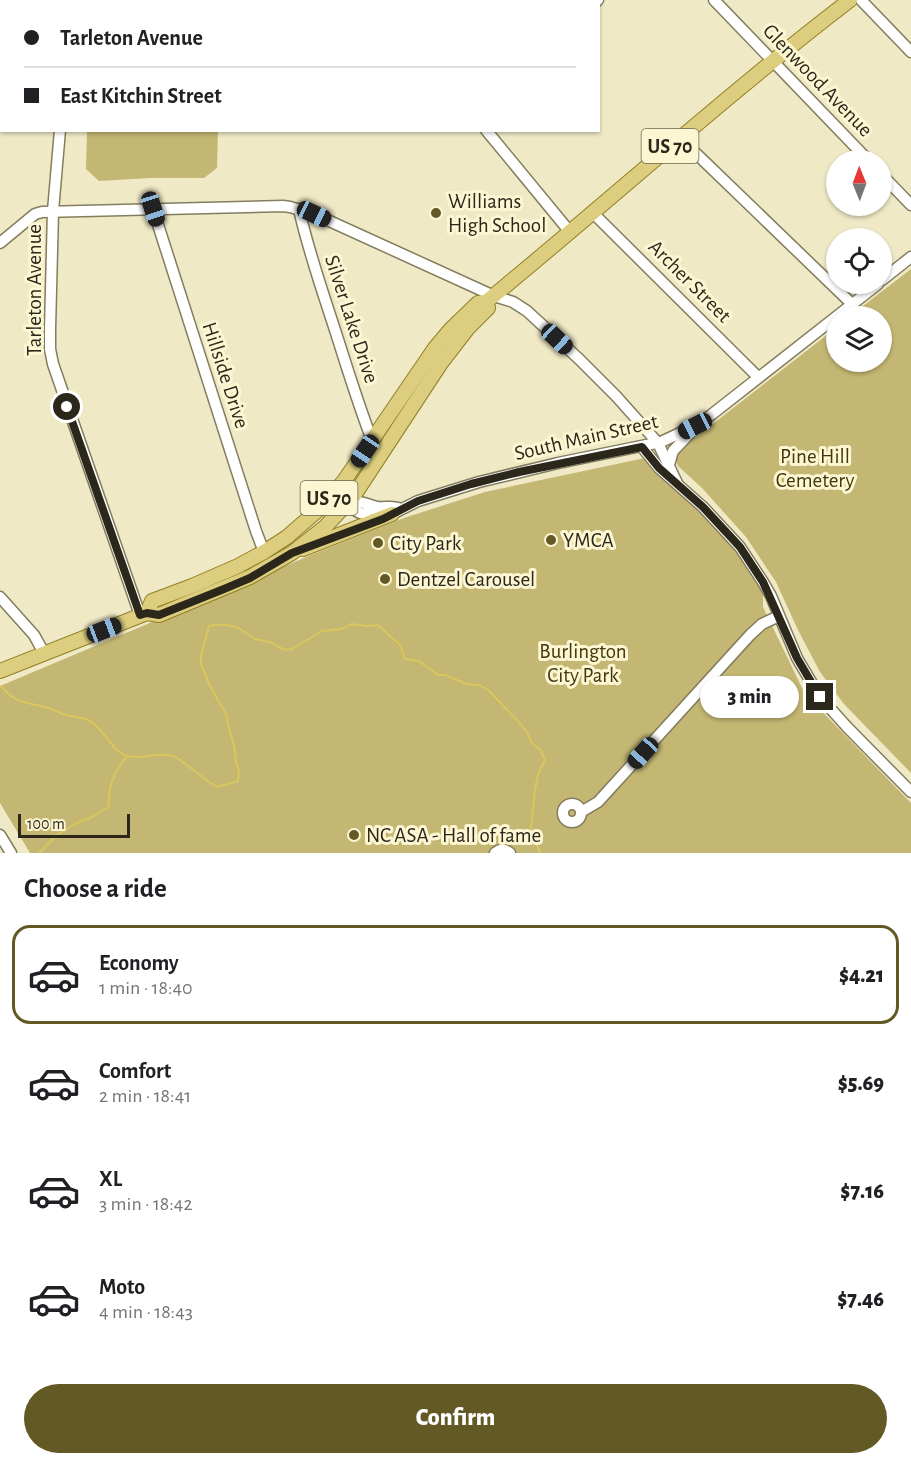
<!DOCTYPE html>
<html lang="en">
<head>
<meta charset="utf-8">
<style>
  :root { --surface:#fff; --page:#f6f6f6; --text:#202124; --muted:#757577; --line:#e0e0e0; --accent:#635925 }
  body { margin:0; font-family:"Alegreya Sans",sans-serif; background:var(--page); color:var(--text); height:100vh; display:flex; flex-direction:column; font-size:22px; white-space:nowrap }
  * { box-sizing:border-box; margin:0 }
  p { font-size:20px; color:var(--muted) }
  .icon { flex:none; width:33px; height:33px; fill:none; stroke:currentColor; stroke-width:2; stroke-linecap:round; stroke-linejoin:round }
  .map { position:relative; height:853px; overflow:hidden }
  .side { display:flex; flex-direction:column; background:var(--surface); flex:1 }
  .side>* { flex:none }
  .guide { position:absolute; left:0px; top:0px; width:600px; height:132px; box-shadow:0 2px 4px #0004; display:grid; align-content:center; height:132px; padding:0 24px; background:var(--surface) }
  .needle { width:39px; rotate:359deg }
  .tools { position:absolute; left:826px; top:150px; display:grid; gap:12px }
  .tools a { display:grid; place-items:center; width:66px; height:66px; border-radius:50%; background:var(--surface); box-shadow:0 2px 4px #0004; font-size:30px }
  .scale { position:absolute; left:18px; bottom:15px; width:112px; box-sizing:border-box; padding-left:6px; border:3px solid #2b281b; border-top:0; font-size:16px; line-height:21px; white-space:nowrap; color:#2b281b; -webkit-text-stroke:4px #fdf6d3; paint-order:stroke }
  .end { position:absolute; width:27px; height:27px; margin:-14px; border:8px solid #2b281b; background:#fff; box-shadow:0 0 0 3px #fff }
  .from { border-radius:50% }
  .bubble { position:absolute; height:42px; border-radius:21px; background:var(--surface); box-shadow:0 2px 4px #0004; font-size:20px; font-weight:800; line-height:42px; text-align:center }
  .car { position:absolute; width:18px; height:36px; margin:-18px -9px; border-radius:8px; box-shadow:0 0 4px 2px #0007; background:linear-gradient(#222 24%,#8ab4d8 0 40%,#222 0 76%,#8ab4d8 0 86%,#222 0) }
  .guide b { display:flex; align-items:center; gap:21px; height:57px; font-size:22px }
  .guide b+b { border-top:2px solid var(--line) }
  .guide i { width:15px; height:15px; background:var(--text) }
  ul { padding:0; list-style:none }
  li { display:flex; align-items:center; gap:18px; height:99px; margin:0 12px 9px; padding:0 12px; border:3px solid transparent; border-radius:18px }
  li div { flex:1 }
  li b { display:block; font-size:22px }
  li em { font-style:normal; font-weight:800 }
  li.current { border-color:var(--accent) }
  li>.icon { width:54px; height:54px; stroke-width:1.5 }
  h2 { padding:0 24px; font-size:27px; line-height:72px }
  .action { display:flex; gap:12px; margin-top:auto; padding:12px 24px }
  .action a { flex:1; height:69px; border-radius:36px; background:var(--accent); color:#fff; font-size:24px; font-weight:800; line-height:69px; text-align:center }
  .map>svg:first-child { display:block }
  .green { fill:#c4b773 }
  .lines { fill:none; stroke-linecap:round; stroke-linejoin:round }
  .stream { stroke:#dac65d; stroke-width:2 }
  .minor-casing { stroke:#837d5e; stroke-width:13 }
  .major-casing { stroke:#907f24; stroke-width:16 }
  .minor { stroke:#fff; stroke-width:10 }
  .major { stroke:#ddce7f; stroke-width:14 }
  .route { stroke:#2b281b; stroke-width:8 }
  .poi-dot { fill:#635925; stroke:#fdf6d3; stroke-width:2 }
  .labels { text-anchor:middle; stroke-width:6; stroke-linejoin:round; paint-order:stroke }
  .shield { fill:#fdf6d3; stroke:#6a6652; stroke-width:1.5 }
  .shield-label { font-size:20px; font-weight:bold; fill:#2b281b }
  .street-label { font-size:21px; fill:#2b281b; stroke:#fdf6d3 }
  .poi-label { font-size:21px; fill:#2b281b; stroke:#fdf6d3; text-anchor:start }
  .park-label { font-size:21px; fill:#41390c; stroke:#fdf6d3 }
</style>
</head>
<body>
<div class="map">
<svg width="911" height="853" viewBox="0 0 911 853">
  <rect width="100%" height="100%" fill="#f0e9c6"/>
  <!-- green -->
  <g class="green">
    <path d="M87 131H218L217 168 204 178H150L99 181 86 169Z"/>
    <path d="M911 269V773L844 704 820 672 798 630 776 582 746 537 702 488 678 466 675 458 678 451 837 327V362H882V316H850Z"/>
    <path d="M645 458 739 548 763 582V607L805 694 911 803V853H30L0 803V686L316 553 404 518 485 492Z"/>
  </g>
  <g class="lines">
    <!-- stream -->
    <g class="stream">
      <path d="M1 686C18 707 31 701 54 710 58 712 61 714 66 715 74 717 81 717 88 720 106 729 111 752 128 756 143 760 160 751 173 756 179 758 183 763 188 766 198 773 206 781 217 787L238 781 239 772 236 761 234 746 228 724 227 716 210 686 201 664V656L209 626C219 624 228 624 238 628 244 631 249 636 255 639 261 641 268 640 274 644 281 648 283 651 292 649L322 631 342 629 351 624 367 626 378 625 400 645 405 659 419 661 438 675H445L466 684 479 685 488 690 518 721 528 734 532 743 541 751 545 760 538 775 535 789 531 828 540 853"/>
      <path d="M39 853 58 834 77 823 90 818 109 807C107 788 115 770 127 756"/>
    </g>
    <defs>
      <g id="minor">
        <path d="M378 0 379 2"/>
        <path d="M714 0 868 160"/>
        <path d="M861 0 911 52"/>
        <path d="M66 2V0"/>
        <path d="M596 2 598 0"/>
        <path d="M60 130 53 211 50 329V349L53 364 140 615"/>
        <path d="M486 130 570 232"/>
        <path d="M680 138 852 304"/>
        <path d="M882 175 911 205"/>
        <path d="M153 209 256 531 264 552"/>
        <path d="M299 209C308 250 322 290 335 330 347 367 358 404 372 440"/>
        <path d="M593 213 758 377"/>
        <path d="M0 243 35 214 42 212 283 206 290 207 314 214 494 296 513 302 527 311 579 359 616 396 658 443 677 483"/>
        <path d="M882 280 911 257"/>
        <path d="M642 447 659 468 703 507 740 547 763 582 771 596 797 658 820 697 847 727 911 792"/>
        <path d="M669 465 673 451 694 429"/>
        <path d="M401 509C393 505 386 508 377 507 368 505 361 500 352 502L353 509 360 513 372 515 382 516 392 514 418 501 479 482 558 463 661 442 695 426 711 415 878 284"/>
        <path d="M0 597 34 635 44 653"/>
        <circle cx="572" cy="813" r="9"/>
        <path d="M581 812 598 802 750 635 762 624 779 616"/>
        <path d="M0 835 11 853"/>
        <path d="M495 853C500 849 505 849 510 853"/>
      </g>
      <g id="major">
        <path d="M303 549 392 514"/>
        <path d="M147 613 152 601 192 586 238 566 264 552 287 537 318 510 344 481 435 348 451 329 478 303 486 302C608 202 725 96 850 0"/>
        <path d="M0 671 147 613 159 615 250 577 292 553 325 527 353 497 441 363 468 328 488 308 486 302"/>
      </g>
    </defs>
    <!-- minor casing -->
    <use href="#minor" class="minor-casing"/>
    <!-- major casing -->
    <use href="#major" class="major-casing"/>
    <!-- minor -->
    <use href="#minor" class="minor"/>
    <!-- major -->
    <use href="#major" class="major"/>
  </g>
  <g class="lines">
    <!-- route -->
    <path class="route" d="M67 407 140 615 147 613 159 615 224 589 250 578 292 553 383 519 418 501 471 484 519 472 642 447 659 468 703 507 740 547 763 582 797 658 820 697"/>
  </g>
  <!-- markers -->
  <g class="poi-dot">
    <circle cx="436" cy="213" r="6"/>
    <circle cx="551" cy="540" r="6"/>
    <circle cx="378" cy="543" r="6"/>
    <circle cx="385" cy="579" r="6"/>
    <circle cx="354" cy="835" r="6"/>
  </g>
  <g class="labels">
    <!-- shield labels -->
    <g class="shield">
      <rect x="641.5" y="129" width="57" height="34" rx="4.5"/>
      <rect x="300.5" y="481" width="57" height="34" rx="4.5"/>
    </g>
    <g class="shield-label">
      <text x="670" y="153">US 70</text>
      <text x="329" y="505">US 70</text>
    </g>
    <!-- street labels -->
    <g class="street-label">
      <text transform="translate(818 80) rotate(46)" y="7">Glenwood Avenue</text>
      <text transform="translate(690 281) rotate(45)" y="7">Archer Street</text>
      <text transform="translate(34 290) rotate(-90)" y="7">Tarleton Avenue</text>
      <text transform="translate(352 319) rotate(72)" y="7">Silver Lake Drive</text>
      <text transform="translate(226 375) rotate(72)" y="7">Hillside Drive</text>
      <text transform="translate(586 437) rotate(-13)" y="7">South Main Street</text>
    </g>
    <!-- poi labels -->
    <g class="poi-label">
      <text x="448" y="208">Williams<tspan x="448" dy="24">High School</tspan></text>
      <text x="563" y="547">YMCA</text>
      <text x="390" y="550">City Park</text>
      <text x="397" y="586">Dentzel Carousel</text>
      <text x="366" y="842">NC ASA - Hall of fame</text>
    </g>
    <!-- park labels -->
    <g class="park-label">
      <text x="815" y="463">Pine Hill<tspan x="815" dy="24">Cemetery</tspan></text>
      <text x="583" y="658">Burlington<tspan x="583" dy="24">City Park</tspan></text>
    </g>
  </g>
</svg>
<div class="tools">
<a><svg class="needle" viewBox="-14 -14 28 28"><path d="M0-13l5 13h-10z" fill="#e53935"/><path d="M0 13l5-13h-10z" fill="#757577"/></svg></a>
<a><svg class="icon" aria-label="locate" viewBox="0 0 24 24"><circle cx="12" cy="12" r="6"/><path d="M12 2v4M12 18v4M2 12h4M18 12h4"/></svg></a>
<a><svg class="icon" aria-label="layers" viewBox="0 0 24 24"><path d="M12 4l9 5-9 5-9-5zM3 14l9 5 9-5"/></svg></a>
</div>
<div class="scale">100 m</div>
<i class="end from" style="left:67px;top:407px"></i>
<i class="end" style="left:820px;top:697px"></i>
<div class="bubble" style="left:700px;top:676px;width:99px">3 min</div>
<i class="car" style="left:153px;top:209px;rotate:162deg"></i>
<i class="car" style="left:314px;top:214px;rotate:115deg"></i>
<i class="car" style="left:557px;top:339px;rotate:133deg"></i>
<i class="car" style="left:695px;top:426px;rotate:243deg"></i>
<i class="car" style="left:365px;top:451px;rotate:214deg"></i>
<i class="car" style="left:104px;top:630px;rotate:69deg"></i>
<i class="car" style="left:643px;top:753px;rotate:222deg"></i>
<div class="guide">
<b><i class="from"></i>Tarleton Avenue</b>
<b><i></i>East Kitchin Street</b>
</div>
</div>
<section class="side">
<h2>Choose a ride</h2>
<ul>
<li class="current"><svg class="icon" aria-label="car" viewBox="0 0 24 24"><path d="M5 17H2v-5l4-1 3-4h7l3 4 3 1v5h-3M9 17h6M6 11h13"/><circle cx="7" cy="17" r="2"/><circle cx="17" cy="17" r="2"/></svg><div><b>Economy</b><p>1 min · 18:40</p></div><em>$4.21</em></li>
<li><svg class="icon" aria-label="car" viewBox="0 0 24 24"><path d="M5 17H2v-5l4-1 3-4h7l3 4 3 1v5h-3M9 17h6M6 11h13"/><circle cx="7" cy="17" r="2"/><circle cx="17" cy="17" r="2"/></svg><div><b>Comfort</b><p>2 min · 18:41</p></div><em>$5.69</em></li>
<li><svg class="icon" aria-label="car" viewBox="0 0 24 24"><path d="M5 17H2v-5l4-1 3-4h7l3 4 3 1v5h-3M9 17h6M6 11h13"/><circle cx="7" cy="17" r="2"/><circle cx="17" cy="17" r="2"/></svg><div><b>XL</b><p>3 min · 18:42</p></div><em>$7.16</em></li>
<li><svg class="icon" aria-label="car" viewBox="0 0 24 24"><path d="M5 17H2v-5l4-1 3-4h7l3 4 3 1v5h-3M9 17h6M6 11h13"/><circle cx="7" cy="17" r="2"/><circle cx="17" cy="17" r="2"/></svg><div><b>Moto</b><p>4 min · 18:43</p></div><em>$7.46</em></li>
</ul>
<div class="action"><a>Confirm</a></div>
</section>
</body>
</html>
